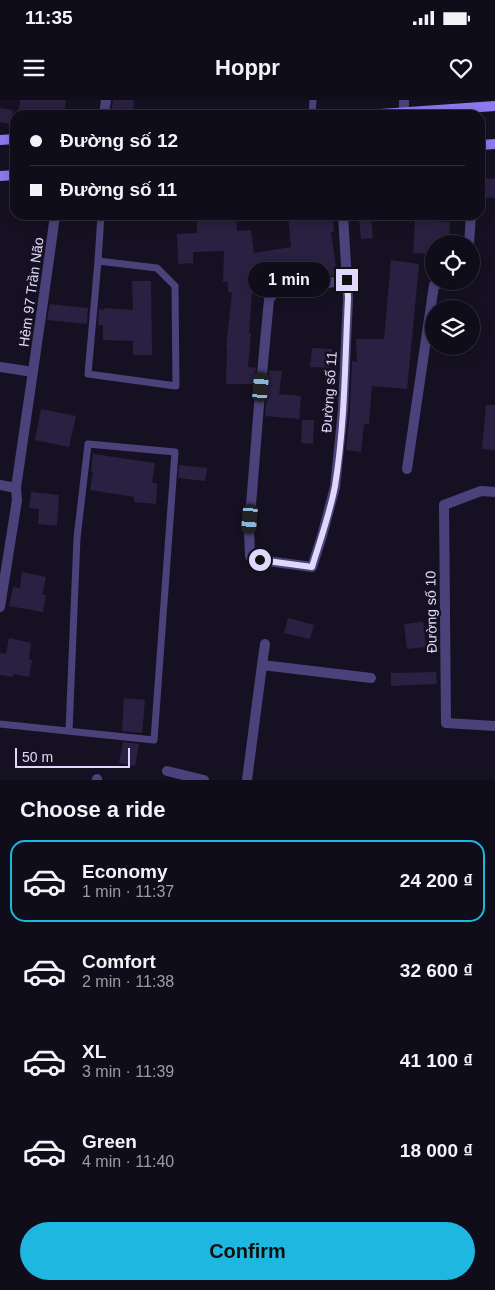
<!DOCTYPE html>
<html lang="en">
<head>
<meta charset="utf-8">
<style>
  :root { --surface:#100d1a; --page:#191623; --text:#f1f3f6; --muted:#9c9ca2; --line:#302d39; --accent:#1eb7e0 }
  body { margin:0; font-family:Helvetica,sans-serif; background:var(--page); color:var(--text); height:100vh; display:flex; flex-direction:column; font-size:19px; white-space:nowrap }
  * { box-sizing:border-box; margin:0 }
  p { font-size:16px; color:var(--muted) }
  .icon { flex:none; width:28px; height:28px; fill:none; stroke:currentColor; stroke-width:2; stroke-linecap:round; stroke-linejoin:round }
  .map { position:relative; height:680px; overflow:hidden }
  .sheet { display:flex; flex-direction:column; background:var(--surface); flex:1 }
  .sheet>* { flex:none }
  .banner { position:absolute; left:10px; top:10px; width:475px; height:110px; border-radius:15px; box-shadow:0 2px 12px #0003,0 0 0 1px var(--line); display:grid; align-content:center; height:110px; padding:0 20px; background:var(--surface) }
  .controls { position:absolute; left:425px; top:135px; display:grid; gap:10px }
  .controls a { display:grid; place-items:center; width:55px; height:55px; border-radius:50%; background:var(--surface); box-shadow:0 2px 12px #0003,0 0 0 1px var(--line); font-size:25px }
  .scale { position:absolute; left:15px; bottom:12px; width:115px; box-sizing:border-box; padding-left:5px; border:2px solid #e0d8fa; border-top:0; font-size:14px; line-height:18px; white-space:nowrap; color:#e0d8fa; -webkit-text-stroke:4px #161122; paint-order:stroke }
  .end { position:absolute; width:22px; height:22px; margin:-11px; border:6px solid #e0d8fa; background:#111; box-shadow:0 0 0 2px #111 }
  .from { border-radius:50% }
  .bubble { position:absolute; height:35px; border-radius:18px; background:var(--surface); box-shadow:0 2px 12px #0003,0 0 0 1px var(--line); font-size:16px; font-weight:800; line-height:35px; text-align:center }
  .car { position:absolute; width:15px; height:30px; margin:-15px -8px; border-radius:6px; box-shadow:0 0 4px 1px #0007; background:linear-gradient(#222 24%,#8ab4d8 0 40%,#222 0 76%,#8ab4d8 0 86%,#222 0) }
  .banner b { display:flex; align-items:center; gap:18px; height:48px; font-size:19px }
  .banner b+b { border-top:1px solid var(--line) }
  .banner i { width:12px; height:12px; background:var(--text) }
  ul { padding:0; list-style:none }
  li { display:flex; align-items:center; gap:15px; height:82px; margin:0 10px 8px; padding:0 10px; border:2px solid transparent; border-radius:15px }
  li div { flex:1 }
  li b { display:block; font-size:19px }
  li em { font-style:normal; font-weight:800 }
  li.selected { border-color:var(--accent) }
  li>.icon { width:45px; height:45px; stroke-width:1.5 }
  h2 { padding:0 20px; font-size:22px; line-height:60px }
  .button { display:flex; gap:10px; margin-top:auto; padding:10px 20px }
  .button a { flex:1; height:58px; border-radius:30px; background:var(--accent); color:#111; font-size:20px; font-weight:800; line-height:58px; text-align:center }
  .status { display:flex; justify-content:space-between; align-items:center; height:35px; padding:0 25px; background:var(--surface); direction:ltr }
  .status svg { height:14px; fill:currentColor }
  header { display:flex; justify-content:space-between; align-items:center; height:65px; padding:0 20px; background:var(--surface); font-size:22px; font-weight:800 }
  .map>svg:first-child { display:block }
  .building { fill:#2a2041 }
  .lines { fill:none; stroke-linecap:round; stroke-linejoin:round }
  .lane { stroke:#4b427b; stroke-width:7 }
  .street { stroke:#4b427b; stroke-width:10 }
  .secondary { stroke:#8b7bed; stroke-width:10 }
  .route { stroke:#e0d8fa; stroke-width:6 }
  .labels { text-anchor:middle; stroke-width:5; stroke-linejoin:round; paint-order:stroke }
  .street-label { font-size:14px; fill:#e0d8fa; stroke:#161122 }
</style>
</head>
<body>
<div class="status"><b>11:35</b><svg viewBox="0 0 49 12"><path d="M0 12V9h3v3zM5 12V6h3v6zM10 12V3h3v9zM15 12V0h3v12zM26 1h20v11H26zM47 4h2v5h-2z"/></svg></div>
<header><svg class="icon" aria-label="menu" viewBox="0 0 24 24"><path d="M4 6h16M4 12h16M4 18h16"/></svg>Hoppr<svg class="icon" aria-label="heart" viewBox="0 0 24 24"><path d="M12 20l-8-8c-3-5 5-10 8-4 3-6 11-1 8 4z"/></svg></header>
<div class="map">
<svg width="495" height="680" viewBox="0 0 495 680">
  <rect width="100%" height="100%" fill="#161122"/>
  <!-- building -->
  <g class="building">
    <path d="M20 0H66L64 15H18Z"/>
    <path d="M113 0H134L133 15H111Z"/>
    <path d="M0 8 13 10 11 24 0 22Z"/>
    <path d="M480 78 495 79V98L480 97Z"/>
    <path d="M197 115H236L237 131 251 130 254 153 291 147 288 115H332L334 132H331L337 175 306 179 305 173 294 174 293 168 259 173 258 193H252L249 233H251L248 267 256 268 254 284H226L227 247H226L232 193 228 192V182H223L224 151 193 152V163L178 164 177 134 197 133Z"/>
    <path d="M371 117 373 138 361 139 359 118Z"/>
    <path d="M415 120 450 122 449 144H434V154L413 153Z"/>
    <path d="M391 160 419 164 407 289 372 286 369 324H364L361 352 346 350 350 310 352 261 357 262 356 239H384Z"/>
    <path d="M132 181H151L152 255H133V241L103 240V225H98L99 209 104 210V208L133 210Z"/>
    <path d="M50 204 88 208 87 224 47 220Z"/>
    <path d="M312 248 332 249 330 268 310 267Z"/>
    <path d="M269 270 282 271 279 294 301 296 299 319 265 316Z"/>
    <path d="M486 305H495V350L482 349Z"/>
    <path d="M41 309 76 316 69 347 35 340Z"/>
    <path d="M302 320H314L313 344 301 343Z"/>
    <path d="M93 354 155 363 152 383H157L156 404 134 402V397L90 390 93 372 91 371Z"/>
    <path d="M179 365 207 368 205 381 178 378Z"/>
    <path d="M31 392 59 395 57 426 38 424 39 409 29 408Z"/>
    <path d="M22 472 46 477 42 495H46L43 512 9 506 13 487 20 488Z"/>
    <path d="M288 518 314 525 310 539 284 533Z"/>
    <path d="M423 522 426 547 407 549 404 524Z"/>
    <path d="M9 538 31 543 29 559 32 560 29 577 13 574V577L0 575V553L6 554Z"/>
    <path d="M436 572 437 584 391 586V573Z"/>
    <path d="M124 598 145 600 142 633 122 631Z"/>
    <path d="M123 642 139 644 135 666 119 663Z"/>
  </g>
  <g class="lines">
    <!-- lane -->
    <g class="lane">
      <path d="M312 15 313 0"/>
      <path d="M98 161 157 168 175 186 176 286 88 274 98 161 101 115"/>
      <path d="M0 624 154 640 175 352 88 344 77 438 69 631"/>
    </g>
    <!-- street -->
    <g class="street">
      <path d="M404 12V0"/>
      <path d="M104 15 106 0"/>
      <path d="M343 115 348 198 343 310 335 387 322 436 312 467 260 460 250 456 249 430 259 305 269 200 275 191 347 180"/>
      <path d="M469 144 471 115"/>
      <path d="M0 267 33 272"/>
      <path d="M407 369 434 185 450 181"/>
      <path d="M0 385 16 388"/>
      <path d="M495 392 481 391 444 405 446 623 495 626"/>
      <path d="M0 507 17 400 16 388C29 297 43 206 55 115"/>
      <path d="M262 565 265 544"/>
      <path d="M167 671 204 680"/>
      <path d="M97 680V679"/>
      <path d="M247 680 262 565 371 578"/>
    </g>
    <!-- secondary -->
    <g class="secondary">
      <path d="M366 15 495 6"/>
      <path d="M0 40 15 39"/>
      <path d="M480 45 495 44"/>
      <path d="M0 76 15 75"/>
    </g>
  </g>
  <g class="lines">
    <!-- route -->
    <path class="route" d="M260 460 312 467C320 441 330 413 335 386 345 324 345 260 348 198L347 180"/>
  </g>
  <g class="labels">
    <!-- street labels -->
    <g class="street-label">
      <text transform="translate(31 192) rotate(-82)" y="5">Hẻm 97 Trần Não</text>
      <text transform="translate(329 292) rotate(-86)" y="5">Đường số 11</text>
      <text transform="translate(431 512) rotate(-91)" y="5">Đường số 10</text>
    </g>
  </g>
</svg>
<div class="controls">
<a><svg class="icon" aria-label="locate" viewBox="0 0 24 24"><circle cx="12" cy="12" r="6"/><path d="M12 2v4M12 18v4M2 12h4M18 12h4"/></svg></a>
<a><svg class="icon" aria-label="layers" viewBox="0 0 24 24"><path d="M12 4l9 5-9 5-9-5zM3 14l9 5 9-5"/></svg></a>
</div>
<div class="scale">50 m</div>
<i class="end from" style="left:260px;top:460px"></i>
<i class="end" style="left:347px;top:180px"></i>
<div class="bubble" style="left:248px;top:162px;width:82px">1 min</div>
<i class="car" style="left:261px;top:287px;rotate:5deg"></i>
<i class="car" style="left:250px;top:419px;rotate:185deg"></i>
<div class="banner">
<b><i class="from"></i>Đường số 12</b>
<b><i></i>Đường số 11</b>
</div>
</div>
<section class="sheet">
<h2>Choose a ride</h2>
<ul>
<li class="selected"><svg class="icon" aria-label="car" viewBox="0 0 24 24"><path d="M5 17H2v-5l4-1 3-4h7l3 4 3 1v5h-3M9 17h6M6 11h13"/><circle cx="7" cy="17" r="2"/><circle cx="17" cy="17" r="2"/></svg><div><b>Economy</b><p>1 min · 11:37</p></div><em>24 200 ₫</em></li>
<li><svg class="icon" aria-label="car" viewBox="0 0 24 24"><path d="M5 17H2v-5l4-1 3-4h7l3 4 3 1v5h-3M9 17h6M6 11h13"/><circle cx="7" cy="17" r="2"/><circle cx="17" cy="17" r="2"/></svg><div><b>Comfort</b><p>2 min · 11:38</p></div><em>32 600 ₫</em></li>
<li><svg class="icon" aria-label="car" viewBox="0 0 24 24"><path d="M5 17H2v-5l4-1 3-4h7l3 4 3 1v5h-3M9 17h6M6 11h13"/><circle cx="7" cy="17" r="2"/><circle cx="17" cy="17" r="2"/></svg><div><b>XL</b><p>3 min · 11:39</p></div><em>41 100 ₫</em></li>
<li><svg class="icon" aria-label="car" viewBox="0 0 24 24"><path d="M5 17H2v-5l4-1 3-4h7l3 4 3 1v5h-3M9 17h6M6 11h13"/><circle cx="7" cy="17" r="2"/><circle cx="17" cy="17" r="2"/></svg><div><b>Green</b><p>4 min · 11:40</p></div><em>18 000 ₫</em></li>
</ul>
<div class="button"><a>Confirm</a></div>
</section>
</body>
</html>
